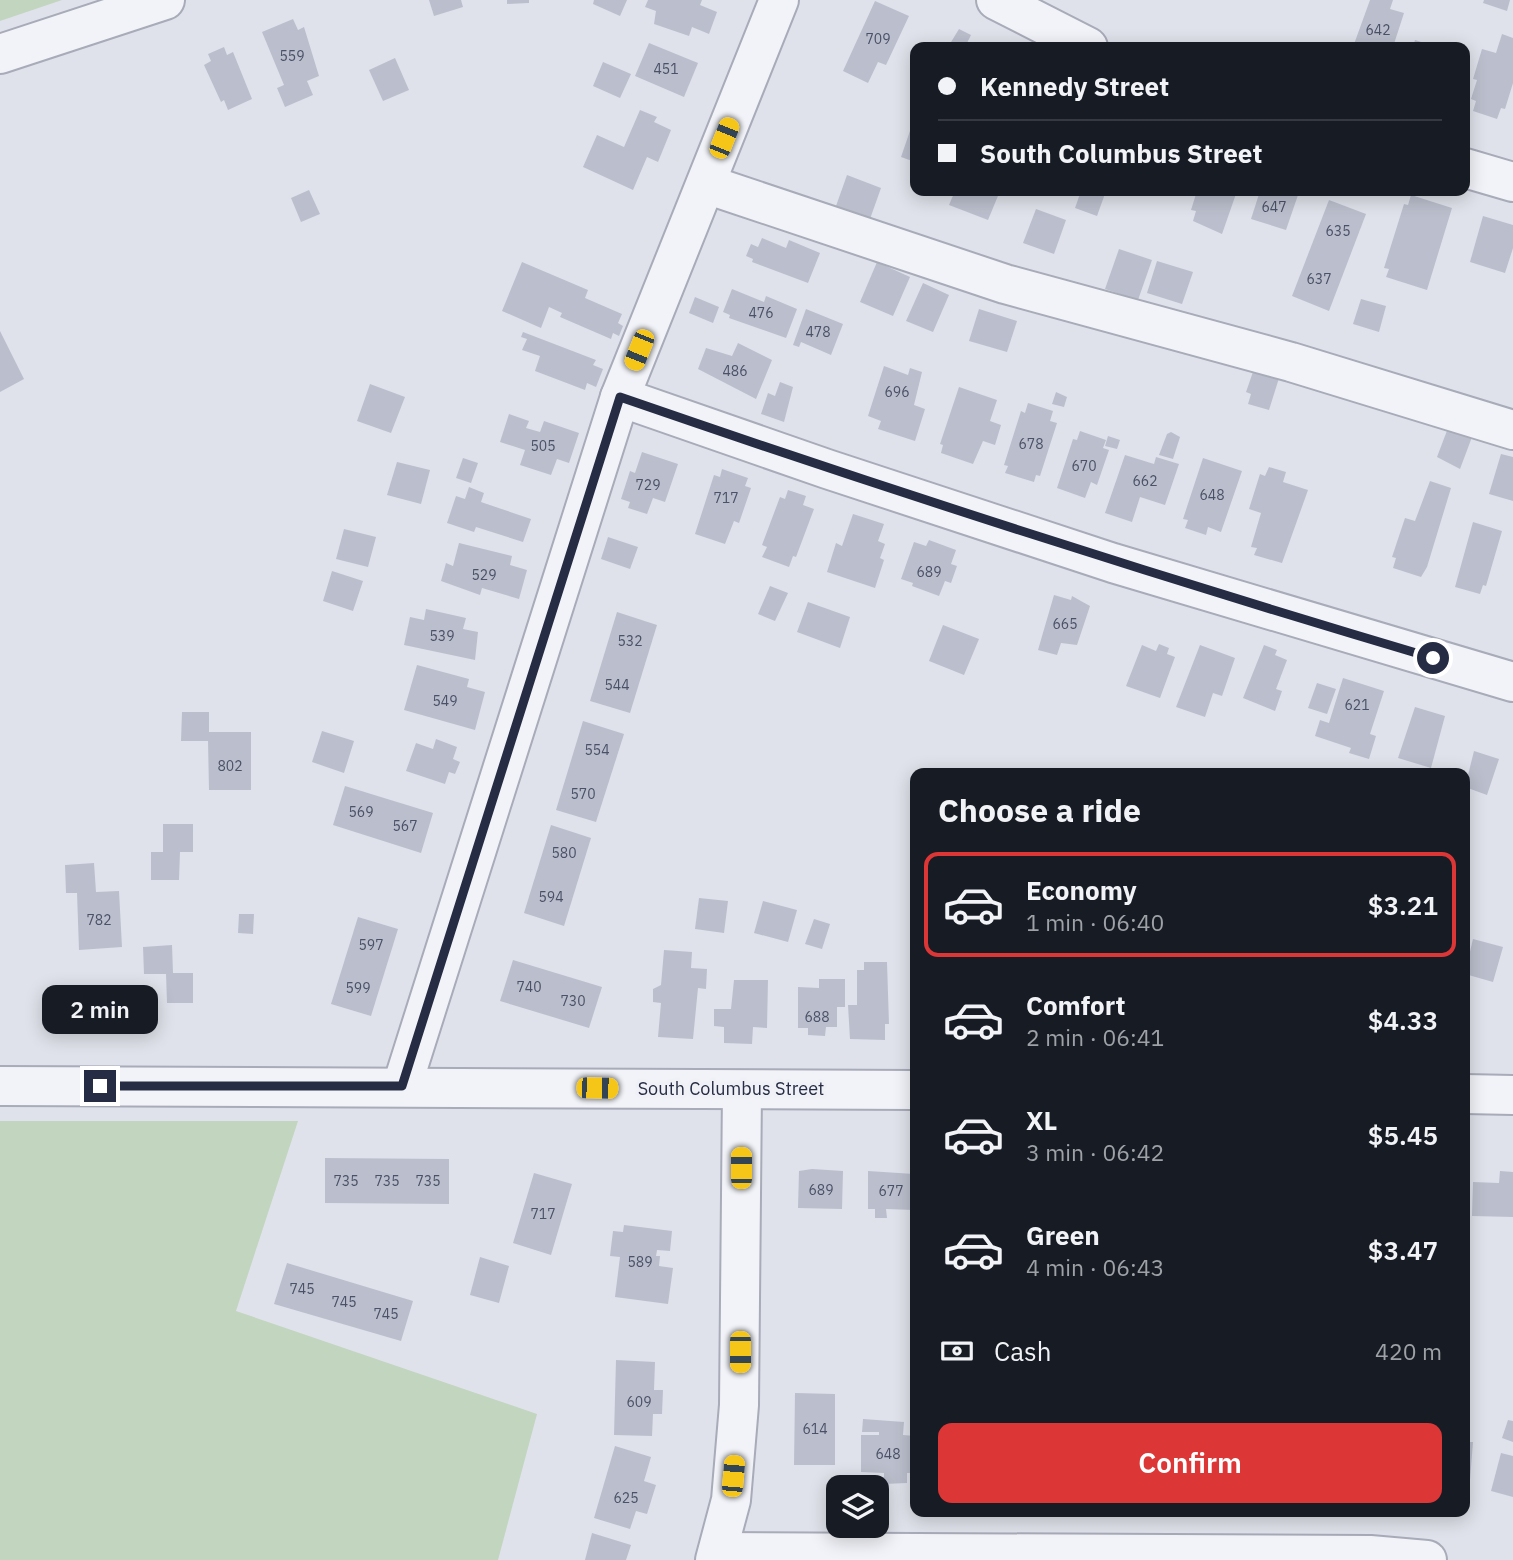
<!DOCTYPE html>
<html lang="en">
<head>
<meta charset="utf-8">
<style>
  :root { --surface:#171b24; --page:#20242c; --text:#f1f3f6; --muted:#9ea1a6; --line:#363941; --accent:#dd3636 }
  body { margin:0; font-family:"IBM Plex Sans",sans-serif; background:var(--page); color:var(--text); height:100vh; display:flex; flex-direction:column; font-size:26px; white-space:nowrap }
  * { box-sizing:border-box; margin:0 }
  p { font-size:23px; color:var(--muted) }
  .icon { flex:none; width:38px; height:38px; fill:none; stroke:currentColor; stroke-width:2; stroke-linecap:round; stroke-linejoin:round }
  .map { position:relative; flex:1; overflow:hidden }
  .sheet { position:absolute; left:910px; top:768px; width:560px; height:749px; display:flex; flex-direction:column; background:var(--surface); border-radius:14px; box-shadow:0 4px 18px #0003 }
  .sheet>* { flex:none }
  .guide { position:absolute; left:910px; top:42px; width:560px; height:154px; border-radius:14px; box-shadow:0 4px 18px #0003; display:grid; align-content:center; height:154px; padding:0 28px; background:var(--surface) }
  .fabs { position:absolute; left:826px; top:1475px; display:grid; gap:14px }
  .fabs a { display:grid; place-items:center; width:63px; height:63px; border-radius:14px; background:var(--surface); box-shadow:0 4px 18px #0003; font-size:35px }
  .end { position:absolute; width:32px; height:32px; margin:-16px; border:9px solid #262c43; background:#fff; box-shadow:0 0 0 4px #fff }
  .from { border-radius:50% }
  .bubble { position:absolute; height:49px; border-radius:14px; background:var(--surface); box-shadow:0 4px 18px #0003; font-size:23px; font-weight:600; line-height:49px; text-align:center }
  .car { position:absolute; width:21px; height:42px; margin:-21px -10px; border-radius:9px; box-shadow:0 0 5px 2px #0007; background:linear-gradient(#f5c518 24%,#345 0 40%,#f5c518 0 76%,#345 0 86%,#f5c518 0) }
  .guide b { display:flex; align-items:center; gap:24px; height:66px; font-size:26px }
  .guide b+b { border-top:2px solid var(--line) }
  .guide i { width:18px; height:18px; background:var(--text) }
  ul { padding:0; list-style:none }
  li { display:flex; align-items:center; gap:21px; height:105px; margin:0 14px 10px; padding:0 14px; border:4px solid transparent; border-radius:14px }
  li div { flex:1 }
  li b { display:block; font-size:26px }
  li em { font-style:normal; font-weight:600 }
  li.selected { border-color:var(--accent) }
  li>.icon { width:63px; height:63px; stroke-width:1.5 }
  h2 { padding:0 28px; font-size:32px; line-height:84px }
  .pay { display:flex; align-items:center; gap:18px; height:77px; padding:0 28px; font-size:26px }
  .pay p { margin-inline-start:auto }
  .cta { display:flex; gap:14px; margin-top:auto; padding:14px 28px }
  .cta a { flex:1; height:80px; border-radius:14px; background:var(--accent); color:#fff; font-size:28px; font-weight:600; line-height:80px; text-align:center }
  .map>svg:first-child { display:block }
  .green { fill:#c1d5bf }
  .building { fill:#bbbfcd }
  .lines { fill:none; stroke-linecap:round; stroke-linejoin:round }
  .minor-casing { stroke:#a8abb8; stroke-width:42 }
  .minor { stroke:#f2f3f8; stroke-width:38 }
  .route { stroke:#262c43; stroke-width:9 }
  .labels { text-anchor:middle; stroke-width:7; stroke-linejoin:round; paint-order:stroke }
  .number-label { font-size:14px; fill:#4b5166 }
  .street-label { font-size:18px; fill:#262c43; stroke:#eff1f7 }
</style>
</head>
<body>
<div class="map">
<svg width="1513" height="1560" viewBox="0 0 1513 1560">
  <rect width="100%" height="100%" fill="#dfe2ea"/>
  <!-- green -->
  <g class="green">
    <path d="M0 0H62L0 21Z"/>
    <path d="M0 1121H298L236 1311 537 1414 498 1560H0Z"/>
  </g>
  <!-- building -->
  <g class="building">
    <path d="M429 0H461L463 7 434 16Z"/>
    <path d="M507 0H529V3L507 4Z"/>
    <path d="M594 0H627L620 16 593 4Z"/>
    <path d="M648 0H702L700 5 717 12 709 34 692 27 689 36 654 24 656 11 645 7Z"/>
    <path d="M1370 0H1393L1390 9 1404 13 1393 47H1353Z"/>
    <path d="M1484 0H1510L1507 11 1483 3Z"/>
    <path d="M875 1 909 16 886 65 878 62 868 83 843 71Z"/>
    <path d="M293 19 298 30 304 27 319 76 307 81 313 95 285 107 277 88 284 85 262 32Z"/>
    <path d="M959 29 971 35 966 45 969 47H948Z"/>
    <path d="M1502 34 1513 38V83L1505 109 1501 108 1497 119 1473 111 1476 101 1471 99 1477 80 1473 79 1482 49 1496 53Z"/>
    <path d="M1415 40 1437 47H1413Z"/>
    <path d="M649 43 698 63 684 97 635 76Z"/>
    <path d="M224 47 227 55 233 52 252 99 228 110 224 100 221 102 204 65 211 61 208 54Z"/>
    <path d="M395 58 409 90 383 101 369 70Z"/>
    <path d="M603 62 631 74 620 98 593 86Z"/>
    <path d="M640 110 657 117 654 122 671 130 658 162 647 157 633 190 583 167 597 135 624 147Z"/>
    <path d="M912 125 915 126V162L901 157Z"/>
    <path d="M847 175 881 188 870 219 836 206Z"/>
    <path d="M309 190 320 214 301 222 291 198Z"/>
    <path d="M955 191H1000L988 220 949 205Z"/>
    <path d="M1081 191H1106L1097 216 1075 208Z"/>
    <path d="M1197 191H1237L1222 234 1193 221 1196 211 1191 210Z"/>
    <path d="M1260 191H1296L1298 195 1286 230 1251 219Z"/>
    <path d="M1411 195 1452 208 1427 290 1386 277 1389 269 1384 268 1404 204 1408 205Z"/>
    <path d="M1329 200 1366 214 1329 311 1292 296Z"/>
    <path d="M1036 209 1066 220 1054 254 1023 243Z"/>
    <path d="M1483 216 1513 225V248L1505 273 1470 262Z"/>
    <path d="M762 238 786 248 789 240 820 253 808 283 752 262 753 259 746 256 751 244 758 247Z"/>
    <path d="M1119 249 1152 260 1138 300 1105 289Z"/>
    <path d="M1157 261 1193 272 1182 304 1147 293Z"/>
    <path d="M522 262 588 290 585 298 622 314 618 323 623 326 619 336 613 333 611 339 560 317 562 313 549 307 541 328 502 311Z"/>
    <path d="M877 262 910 277 893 316 860 302Z"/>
    <path d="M923 283 949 295 933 332 906 321Z"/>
    <path d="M732 289 764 302 766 296 797 309 786 338 729 318 730 315 723 312Z"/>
    <path d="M695 297 719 307 713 323 689 313Z"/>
    <path d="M1361 299 1386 306 1379 332 1353 324Z"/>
    <path d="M806 309 843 324 831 355 801 342 799 347 793 345Z"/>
    <path d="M979 309 1017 321 1007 352 969 341Z"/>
    <path d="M0 331 24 379 0 392Z"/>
    <path d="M523 332 596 360 593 365 603 369 596 387 587 383 585 390 535 371 540 356 522 350 527 339 521 337Z"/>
    <path d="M738 343 772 360 756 399 698 369 706 348 732 356Z"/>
    <path d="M884 366 908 375 910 368 922 372 914 405 925 409 915 441 878 429 881 421 868 416Z"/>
    <path d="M1255 366 1280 375 1269 410 1248 404 1251 394 1246 392Z"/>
    <path d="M780 382 793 387 784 422 761 414 768 393 775 396Z"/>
    <path d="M370 384 405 397 391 433 357 421Z"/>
    <path d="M959 387 997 400 990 421 1001 425 995 445 983 441 973 464 941 453 943 445 940 444Z"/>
    <path d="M1056 392 1067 397 1064 407 1052 404Z"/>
    <path d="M1028 403 1053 411 1050 421 1057 423 1040 476 1036 475 1034 482 1005 473 1008 466 1004 465 1021 411 1025 413Z"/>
    <path d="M509 414 529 421 526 428 540 432 544 421 579 433 569 463 557 459 551 475 520 465 525 450 500 442Z"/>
    <path d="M1448 428 1472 437 1460 469 1437 457Z"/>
    <path d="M1080 431 1106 440 1103 448 1109 450 1097 485 1091 482 1085 498 1057 488 1073 439 1077 440Z"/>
    <path d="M1171 432 1180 437 1173 459 1159 455 1167 434Z"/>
    <path d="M1108 436 1120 440 1117 449 1105 446Z"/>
    <path d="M642 452 678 464 665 502 653 498 647 514 628 508 630 502 621 499 630 471 635 473Z"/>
    <path d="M1501 454 1513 457V501L1489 494Z"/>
    <path d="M1125 455 1154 464 1156 457 1179 464 1165 505 1140 497 1132 522 1105 513Z"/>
    <path d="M463 458 478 463 471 483 456 478Z"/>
    <path d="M1203 458 1242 471 1221 532 1208 527 1206 535 1185 528 1188 520 1183 519Z"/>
    <path d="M397 462 430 470 421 504 387 495Z"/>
    <path d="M1269 467 1286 472 1283 482 1308 490 1282 563 1254 555 1257 548 1251 547 1261 513 1249 509 1260 474 1265 476Z"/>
    <path d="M722 469 748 478 745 486 751 488 739 523 734 521 725 544 695 534 714 475 720 477Z"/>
    <path d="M1430 481 1451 488 1427 567 1421 577 1393 568 1396 558 1392 557 1405 518 1415 521Z"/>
    <path d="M469 487 484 493 481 502 531 519 523 542 476 527 474 532 447 523 456 496 465 499Z"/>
    <path d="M788 490 806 496 803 505 814 509 796 557 793 556 789 567 762 557 767 547 762 545 780 497 785 499Z"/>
    <path d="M853 514 884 524 878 541 885 544 880 558 884 560 875 588 827 572 836 543 842 546Z"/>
    <path d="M1473 522 1502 531 1486 586 1483 585 1480 594 1455 587Z"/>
    <path d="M344 529 376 537 368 567 336 559Z"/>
    <path d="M608 537 638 547 630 569 601 559Z"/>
    <path d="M929 540 956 550 951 564 957 566 951 583 945 581 939 596 912 586 913 583 901 579 914 542 926 546Z"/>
    <path d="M459 543 512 556 510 565 527 570 519 599 482 588 480 595 441 581 446 563 453 566Z"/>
    <path d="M332 571 363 581 353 611 323 601Z"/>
    <path d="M770 586 788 593 775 621 758 614Z"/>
    <path d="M1054 595 1071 600 1072 596 1090 606 1077 645 1061 643 1057 655 1038 650Z"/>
    <path d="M808 602 850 617 840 648 797 632Z"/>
    <path d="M426 609 466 618 463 629 478 632 475 660 404 645 410 617 424 620Z"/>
    <path d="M617 612 657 625 630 713 590 701Z"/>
    <path d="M943 625 979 639 964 675 929 661Z"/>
    <path d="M1159 644 1169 648 1167 654 1175 657 1160 698 1126 686 1142 645 1156 651Z"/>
    <path d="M1200 645 1235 658 1222 696 1213 693 1205 717 1176 707Z"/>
    <path d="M1264 645 1277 650 1275 655 1287 660 1276 689 1282 691 1275 711 1243 698Z"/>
    <path d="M417 665 469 679 467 687 485 692 475 730 404 710Z"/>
    <path d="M1343 678 1384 691 1370 734 1376 736 1369 759 1349 753 1351 748 1315 736 1320 720 1329 723Z"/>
    <path d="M1317 683 1336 689 1327 714 1308 708Z"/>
    <path d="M1415 707 1445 716 1431 768 1398 758Z"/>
    <path d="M182 712H209V732H251V790H209L208 741H181Z"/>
    <path d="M583 721 624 734 596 822 556 810Z"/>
    <path d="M322 731 354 741 344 773 312 762Z"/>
    <path d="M436 739 457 747 453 759 460 762 455 774 449 772 445 784 406 771 416 743 433 749Z"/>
    <path d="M1474 751 1499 759 1487 795 1465 787Z"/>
    <path d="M345 786 433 813 421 853 333 825Z"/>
    <path d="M163 824H193V852H180L179 880H151V852H163Z"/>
    <path d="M551 825 591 838 564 926 524 913Z"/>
    <path d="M94 863 96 892 119 891 122 947 79 950 77 893H66L65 865Z"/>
    <path d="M699 898 728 901 724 933 695 929Z"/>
    <path d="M763 901 797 910 788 942 754 933Z"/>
    <path d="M239 914H254L253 934 238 933Z"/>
    <path d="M358 917 398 929 371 1016 331 1004Z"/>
    <path d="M814 919 830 924 822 949 805 944Z"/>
    <path d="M1473 939 1503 947 1493 982 1465 974V959L1468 960Z"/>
    <path d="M172 945 173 973H193V1003H167L166 974H144L143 947Z"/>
    <path d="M664 950 692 952 691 968 707 969 706 989 698 988 693 1039 658 1037 661 1003 653 1002V989L661 985Z"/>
    <path d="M513 960 602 987 589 1028 500 1001Z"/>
    <path d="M864 962H887L889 1024H885V1040L850 1039 848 1005H857V970H864Z"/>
    <path d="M819 979H845V1007H837V1027H826L825 1036 808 1035V1028H798V987L819 988Z"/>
    <path d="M734 980H768L767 1028 753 1027 752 1044 724 1043V1027L714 1026V1009H731Z"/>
    <path d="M325 1158 449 1159V1204L325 1203Z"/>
    <path d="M812 1169 843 1171 842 1209 798 1208 799 1171Z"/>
    <path d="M868 1171 914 1174V1210L886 1209 887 1218H875V1209H868Z"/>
    <path d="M1500 1171 1513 1172V1217L1472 1216 1473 1182 1499 1183Z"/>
    <path d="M534 1173 572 1184 551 1255 513 1243Z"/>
    <path d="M624 1225 672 1231 670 1251 657 1250 656 1256H660L659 1266 673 1268 668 1304 615 1297 620 1257 610 1256 613 1231 623 1232Z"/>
    <path d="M480 1257 509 1266 499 1303 470 1295Z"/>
    <path d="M287 1263 413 1301 401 1341 274 1304Z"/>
    <path d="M616 1360 655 1362 654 1390H663L662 1414H653L652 1436 614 1435Z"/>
    <path d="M795 1393 835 1394V1465H794Z"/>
    <path d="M863 1419 904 1422 903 1435 915 1436V1473H907V1483L884 1484V1473L861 1472V1435H879V1432H862Z"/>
    <path d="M1508 1420 1513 1421V1442L1502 1438Z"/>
    <path d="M1465 1442H1473L1470 1480 1465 1479Z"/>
    <path d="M615 1446 651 1457 644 1481 656 1485 647 1514 636 1511 630 1529 594 1518Z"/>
    <path d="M1501 1453 1513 1456V1497L1491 1491Z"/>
    <path d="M592 1533 631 1545 626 1560H585Z"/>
  </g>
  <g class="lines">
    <defs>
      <g id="minor">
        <path d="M996 0 1088 47"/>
        <path d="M0 54 165 0"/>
        <path d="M1465 168 1513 182"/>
        <path d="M706 184 1005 284 1291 362 1513 430"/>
        <path d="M620 397 827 469 1113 563 1513 682"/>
        <path d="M0 1086 915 1090"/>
        <path d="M402 1086 620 397 779 0"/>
        <path d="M1465 1094 1513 1095"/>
        <path d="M718 1552 1370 1555 1427 1560"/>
        <path d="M715 1560 731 1500 739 1405 742 1090"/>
      </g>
    </defs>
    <!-- minor casing -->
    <use href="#minor" class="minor-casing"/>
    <!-- minor -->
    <use href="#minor" class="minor"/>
  </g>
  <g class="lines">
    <!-- route -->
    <path class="route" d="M100 1086H402L620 397C889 490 1160 577 1433 658"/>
  </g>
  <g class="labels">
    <!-- number labels -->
    <g class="number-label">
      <text x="1378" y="35">642</text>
      <text x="878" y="44">709</text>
      <text x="292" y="61">559</text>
      <text x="666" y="74">451</text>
      <text x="1274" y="212">647</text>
      <text x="1338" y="236">635</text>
      <text x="1319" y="284">637</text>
      <text x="761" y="318">476</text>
      <text x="818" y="337">478</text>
      <text x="735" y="376">486</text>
      <text x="897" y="397">696</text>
      <text x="1031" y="449">678</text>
      <text x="543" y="451">505</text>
      <text x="1084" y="471">670</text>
      <text x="1145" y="486">662</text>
      <text x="648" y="490">729</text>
      <text x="1212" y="500">648</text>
      <text x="726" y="503">717</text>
      <text x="929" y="577">689</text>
      <text x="484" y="580">529</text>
      <text x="1065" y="629">665</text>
      <text x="442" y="641">539</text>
      <text x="630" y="646">532</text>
      <text x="617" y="690">544</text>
      <text x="445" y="706">549</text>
      <text x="1357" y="710">621</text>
      <text x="597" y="755">554</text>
      <text x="230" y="771">802</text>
      <text x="583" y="799">570</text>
      <text x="361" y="817">569</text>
      <text x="405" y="831">567</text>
      <text x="564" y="858">580</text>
      <text x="551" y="902">594</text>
      <text x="99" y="925">782</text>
      <text x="371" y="950">597</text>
      <text x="529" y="992">740</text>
      <text x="358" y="993">599</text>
      <text x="573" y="1006">730</text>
      <text x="817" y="1022">688</text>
      <text x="346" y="1186">735</text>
      <text x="387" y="1186">735</text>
      <text x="428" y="1186">735</text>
      <text x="821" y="1195">689</text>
      <text x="891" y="1196">677</text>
      <text x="543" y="1219">717</text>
      <text x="640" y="1267">589</text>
      <text x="302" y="1294">745</text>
      <text x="344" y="1307">745</text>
      <text x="386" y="1319">745</text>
      <text x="639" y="1407">609</text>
      <text x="815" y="1434">614</text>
      <text x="888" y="1459">648</text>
      <text x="626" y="1503">625</text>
    </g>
    <!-- street labels -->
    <g class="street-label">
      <text x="731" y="1095">South Columbus Street</text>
    </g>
  </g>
</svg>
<div class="fabs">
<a><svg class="icon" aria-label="layers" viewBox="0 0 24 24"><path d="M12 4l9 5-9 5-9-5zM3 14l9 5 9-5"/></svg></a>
</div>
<i class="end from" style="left:1433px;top:658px"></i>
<i class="end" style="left:100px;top:1086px"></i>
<div class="bubble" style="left:42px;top:985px;width:116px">2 min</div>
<i class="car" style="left:724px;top:138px;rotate:22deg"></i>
<i class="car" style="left:639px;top:350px;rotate:202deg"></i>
<i class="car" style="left:597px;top:1088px;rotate:91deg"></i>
<i class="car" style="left:741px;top:1168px;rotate:0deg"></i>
<i class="car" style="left:740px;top:1352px;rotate:180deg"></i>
<i class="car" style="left:733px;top:1476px;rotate:5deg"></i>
<div class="guide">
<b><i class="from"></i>Kennedy Street</b>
<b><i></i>South Columbus Street</b>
</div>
<section class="sheet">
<h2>Choose a ride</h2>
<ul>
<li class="selected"><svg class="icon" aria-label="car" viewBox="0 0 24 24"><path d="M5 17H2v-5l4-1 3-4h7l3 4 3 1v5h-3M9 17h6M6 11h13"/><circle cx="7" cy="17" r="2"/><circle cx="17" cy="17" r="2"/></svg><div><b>Economy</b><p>1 min · 06:40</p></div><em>$3.21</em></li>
<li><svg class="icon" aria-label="car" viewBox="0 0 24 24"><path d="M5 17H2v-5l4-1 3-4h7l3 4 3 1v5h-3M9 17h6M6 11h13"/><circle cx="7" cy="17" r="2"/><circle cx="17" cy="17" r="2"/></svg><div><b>Comfort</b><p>2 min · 06:41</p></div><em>$4.33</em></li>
<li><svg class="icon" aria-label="car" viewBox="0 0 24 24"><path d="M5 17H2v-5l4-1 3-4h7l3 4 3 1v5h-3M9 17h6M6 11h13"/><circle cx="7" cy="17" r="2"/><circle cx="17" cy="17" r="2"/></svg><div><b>XL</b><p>3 min · 06:42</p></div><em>$5.45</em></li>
<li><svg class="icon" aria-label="car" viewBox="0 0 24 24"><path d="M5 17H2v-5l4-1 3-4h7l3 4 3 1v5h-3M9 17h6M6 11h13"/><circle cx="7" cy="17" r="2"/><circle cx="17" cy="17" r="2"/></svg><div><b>Green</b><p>4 min · 06:43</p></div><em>$3.47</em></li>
</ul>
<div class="pay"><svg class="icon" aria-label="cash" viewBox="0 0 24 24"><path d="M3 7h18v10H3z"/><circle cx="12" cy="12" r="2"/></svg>Cash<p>420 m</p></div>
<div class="cta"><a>Confirm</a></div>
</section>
</div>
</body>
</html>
